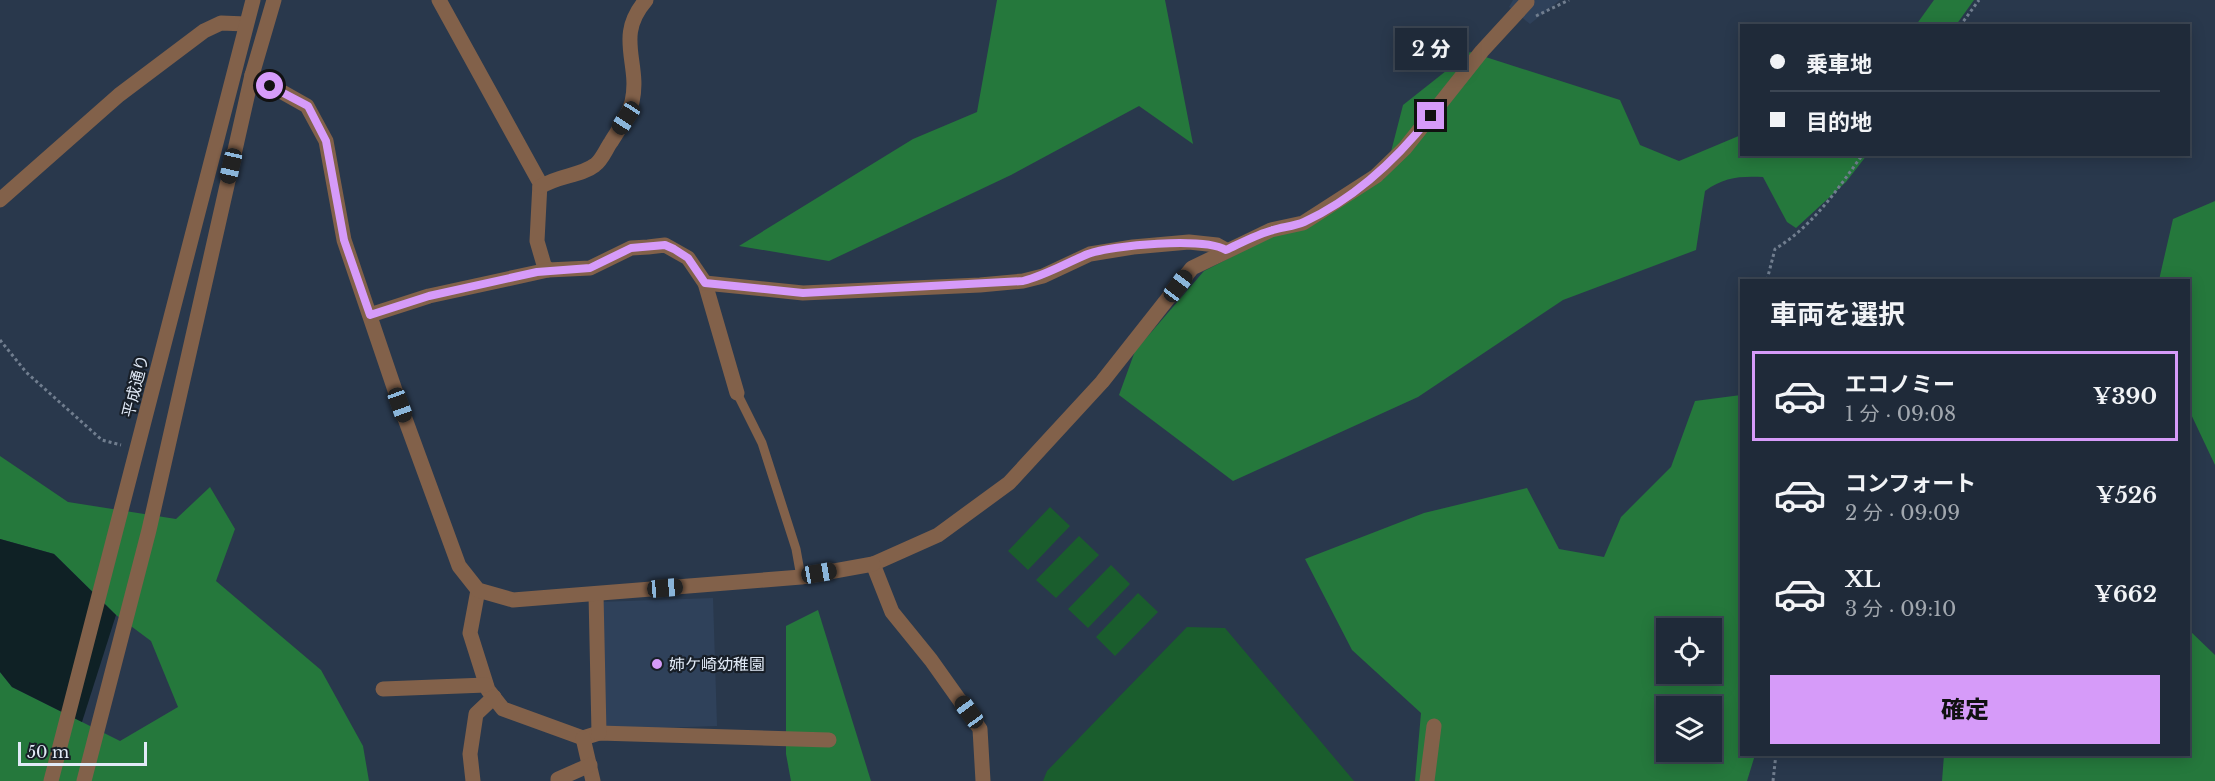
<!DOCTYPE html>
<html lang="ja">
<head>
<meta charset="utf-8">
<style>
  :root { --surface:#1f2a39; --page:#273241; --text:#f1f3f6; --muted:#a1a7ae; --line:#3c4653; --accent:#d69bf9 }
  body { margin:0; font-family:"Libre Baskerville","Noto Sans JP",serif; background:var(--page); color:var(--text); height:100vh; display:flex; flex-direction:column; font-size:22px; white-space:nowrap }
  * { box-sizing:border-box; margin:0 }
  p { font-size:20px; color:var(--muted) }
  .icon { flex:none; width:33px; height:33px; fill:none; stroke:currentColor; stroke-width:2; stroke-linecap:round; stroke-linejoin:round }
  .map { position:relative; flex:1; overflow:hidden }
  .sheet { position:absolute; left:1740px; top:279px; width:450px; height:477px; display:flex; flex-direction:column; background:var(--surface); border-radius:0px; box-shadow:0 3px 15px #0003,0 0 0 2px var(--line) }
  .sheet>* { flex:none }
  .banner { position:absolute; left:1740px; top:24px; width:450px; height:132px; border-radius:0px; box-shadow:0 3px 15px #0003,0 0 0 2px var(--line); display:grid; align-content:center; height:132px; padding:0 30px; background:var(--surface) }
  .fabs { position:absolute; left:1656px; top:618px; display:grid; gap:12px }
  .fabs a { display:grid; place-items:center; width:66px; height:66px; border-radius:0px; background:var(--surface); box-shadow:0 3px 15px #0003,0 0 0 2px var(--line); font-size:30px }
  .scale { position:absolute; left:18px; bottom:15px; width:129px; box-sizing:border-box; padding-left:6px; border:3px solid #e1eaf7; border-top:0; font-size:16px; line-height:21px; white-space:nowrap; color:#e1eaf7; -webkit-text-stroke:4px #181f28; paint-order:stroke }
  .end { position:absolute; width:27px; height:27px; margin:-14px; border:8px solid #d69bf9; background:#111; box-shadow:0 0 0 3px #111 }
  .from { border-radius:50% }
  .bubble { position:absolute; height:42px; border-radius:0px; background:var(--surface); box-shadow:0 3px 15px #0003,0 0 0 2px var(--line); font-size:20px; font-weight:800; line-height:42px; text-align:center }
  .car { position:absolute; width:18px; height:36px; margin:-18px -9px; border-radius:8px; box-shadow:0 0 4px 2px #0007; background:linear-gradient(#222 24%,#8ab4d8 0 40%,#222 0 76%,#8ab4d8 0 86%,#222 0) }
  .banner b { display:flex; align-items:center; gap:21px; height:57px; font-size:22px }
  .banner b+b { border-top:2px solid var(--line) }
  .banner i { width:15px; height:15px; background:var(--text) }
  ul { padding:0; list-style:none }
  li { display:flex; align-items:center; gap:18px; height:90px; margin:0 12px 9px; padding:0 18px; border:3px solid transparent; border-radius:0px }
  li div { flex:1 }
  li b { display:block; font-size:22px }
  li em { font-style:normal; font-weight:800 }
  li.current { border-color:var(--accent) }
  li>.icon { width:54px; height:54px; stroke-width:1.5 }
  h2 { padding:0 30px; font-size:27px; line-height:72px }
  .action { display:flex; gap:12px; margin-top:auto; padding:12px 30px }
  .action a { flex:1; height:69px; border-radius:0px; background:var(--accent); color:#111; font-size:24px; font-weight:800; line-height:69px; text-align:center }
  .map>svg:first-child { display:block }
  .built { fill:#2f415a }
  .green { fill:#1a5d2d }
  .forest { fill:#25783c; fill-rule:evenodd }
  .water { fill:#0f2125 }
  .lines { fill:none; stroke-linecap:round; stroke-linejoin:round }
  .path { stroke:#717e8f; stroke-width:3; stroke-dasharray:3 3; stroke-linecap:butt }
  .service { stroke:#82614a; stroke-width:9 }
  .minor { stroke:#82614a; stroke-width:15 }
  .tertiary { stroke:#82614a; stroke-width:15 }
  .route { stroke:#d69bf9; stroke-width:8 }
  .poi-dot { fill:#d69bf9; stroke:#181f28; stroke-width:2 }
  .labels { text-anchor:middle; stroke-width:4.5; stroke-linejoin:round; paint-order:stroke }
  .street-label { font-size:16px; fill:#e1eaf7; stroke:#181f28 }
  .poi-label { font-size:16px; fill:#e1eaf7; stroke:#181f28; text-anchor:start }
</style>
</head>
<body>
<div class="map">
<svg width="2215" height="781" viewBox="0 0 2215 781">
  <rect width="100%" height="100%" fill="#29384c"/>
  <!-- built -->
  <g class="built">
    <path d="M1513 0H1560L1530 24 1509 7Z"/>
    <path d="M713 598 717 726 602 730 598 602Z"/>
  </g>
  <!-- green -->
  <g class="green">
    <path d="M1050 507 1070 526 1028 570 1008 551Z"/>
    <path d="M1079 536 1099 555 1056 598 1036 580Z"/>
    <path d="M1111 565 1130 584 1088 628 1068 609Z"/>
    <path d="M1138 593 1158 612 1115 656 1096 637Z"/>
    <path d="M1187 627 1225 628 1354 781H1043L1047 771Z"/>
  </g>
  <!-- forest -->
  <g class="forest">
    <path d="M997 0H1165L1193 144 1139 106 1011 175 829 261 739 246 913 139 977 112Z"/>
    <path d="M1934 0H1974L1956 25H1916Z"/>
    <path d="M1470 52 1620 100 1640 145 1679 161 1741 135 1742 154 1867 155 1846 182 1796 228 1787 222 1763 177C1740 176 1724 177 1705 191L1696 250 1563 300 1418 397 1233 481 1119 395 1135 351 1204 271 1384 179 1403 105Z"/>
    <path d="M2215 201V465L2189 410 2188 280H2159L2173 219Z"/>
    <path d="M1741 395 1742 754 1755 755 1747 781H1415L1421 713 1352 650 1305 559 1424 513 1527 488 1559 549 1604 557 1621 517 1671 467 1695 401ZM1666 628H1712V674H1666ZM1666 706H1712V752H1666Z"/>
    <path d="M0 456 68 502 176 519 210 487 235 529 216 581 321 670 363 746 369 781H0V672L12 687 120 741 178 707 151 641 116 615 54 554 0 539Z"/>
    <path d="M818 610 871 781H791L786 754V626Z"/>
    <path d="M2189 630 2215 655V781H1942L1944 755 2188 754Z"/>
  </g>
  <!-- water -->
  <path class="water" d="M0 539 54 554 116 615 82 722 12 687 0 672Z"/>
  <g class="lines">
    <!-- path -->
    <g class="path">
      <path d="M1536 16 1569 0"/>
      <path d="M1960 26 1979 0"/>
      <path d="M1767 280 1775 249C1813 226 1837 190 1863 154"/>
      <path d="M0 340 26 372 102 440 121 445"/>
      <path d="M1773 781 1776 754"/>
    </g>
    <!-- service -->
    <path class="service" d="M737 393 762 443 796 549 801 577"/>
    <!-- minor -->
    <g class="minor">
      <path d="M439 0 540 183 537 241 544 265 548 270 590 268 631 248 648 247 665 245 688 258 705 283 737 393"/>
      <path d="M540 187C558 175 581 176 595 165 602 160 606 149 611 142 619 129 628 117 632 102 641 63 614 37 646 0"/>
      <path d="M0 200 119 95 204 31 221 23 246 24"/>
      <path d="M705 283 803 293 980 285 1023 281 1043 276 1090 254 1133 247 1189 242 1217 245 1226 250"/>
      <path d="M370 315 429 296 548 270"/>
      <path d="M478 590 470 633 488 690 503 709 583 738 599 733 829 740"/>
      <path d="M596 594 599 733"/>
      <path d="M383 689 486 685"/>
      <path d="M583 738 593 781"/>
      <path d="M473 781 470 754 476 714 494 697"/>
      <path d="M558 781V779L590 765"/>
      <path d="M983 781 980 729 931 660 892 612 873 564 938 535 1009 483 1102 382 1192 268 1271 230 1303 223 1376 176 1405 148 1482 51 1527 2"/>
      <path d="M1427 781 1434 726"/>
    </g>
    <!-- tertiary -->
    <g class="tertiary">
      <path d="M252 75 307 106 326 141 344 240 400 405 459 566 478 590 513 600 801 577 873 564"/>
      <path d="M51 781 253 0"/>
      <path d="M84 781 149 530 252 75 274 0"/>
    </g>
  </g>
  <g class="lines">
    <!-- route -->
    <path class="route" d="M270 86 308 106 326 141 344 240 370 315 429 296 537 272 590 268 631 248 665 245 674 249 688 258 705 283 803 293 1023 281C1046 275 1066 263 1088 254 1113 245 1203 237 1226 250 1241 243 1257 234 1273 230 1283 227 1295 226 1304 222 1356 198 1396 160 1431 116"/>
  </g>
  <!-- markers -->
  <circle class="poi-dot" cx="657" cy="664" r="6"/>
  <g class="labels">
    <!-- street labels -->
    <g class="street-label">
      <text transform="translate(135 386) rotate(-76)" y="6">平成通り</text>
    </g>
    <!-- poi labels -->
    <g class="poi-label">
      <text x="669" y="670">姉ケ崎幼稚園</text>
    </g>
  </g>
</svg>
<div class="fabs">
<a><svg class="icon" aria-label="locate" viewBox="0 0 24 24"><circle cx="12" cy="12" r="6"/><path d="M12 2v4M12 18v4M2 12h4M18 12h4"/></svg></a>
<a><svg class="icon" aria-label="layers" viewBox="0 0 24 24"><path d="M12 4l9 5-9 5-9-5zM3 14l9 5 9-5"/></svg></a>
</div>
<div class="scale">50 m</div>
<i class="end from" style="left:270px;top:86px"></i>
<i class="end" style="left:1431px;top:116px"></i>
<div class="bubble" style="left:1395px;top:28px;width:72px">2 分</div>
<i class="car" style="left:626px;top:118px;rotate:213deg"></i>
<i class="car" style="left:231px;top:166px;rotate:193deg"></i>
<i class="car" style="left:1178px;top:286px;rotate:37deg"></i>
<i class="car" style="left:400px;top:405px;rotate:160deg"></i>
<i class="car" style="left:819px;top:573px;rotate:80deg"></i>
<i class="car" style="left:665px;top:588px;rotate:85deg"></i>
<i class="car" style="left:969px;top:712px;rotate:324deg"></i>
<div class="banner">
<b><i class="from"></i>乗車地</b>
<b><i></i>目的地</b>
</div>
<section class="sheet">
<h2>車両を選択</h2>
<ul>
<li class="current"><svg class="icon" aria-label="car" viewBox="0 0 24 24"><path d="M5 17H2v-5l4-1 3-4h7l3 4 3 1v5h-3M9 17h6M6 11h13"/><circle cx="7" cy="17" r="2"/><circle cx="17" cy="17" r="2"/></svg><div><b>エコノミー</b><p>1 分 · 09:08</p></div><em>¥390</em></li>
<li><svg class="icon" aria-label="car" viewBox="0 0 24 24"><path d="M5 17H2v-5l4-1 3-4h7l3 4 3 1v5h-3M9 17h6M6 11h13"/><circle cx="7" cy="17" r="2"/><circle cx="17" cy="17" r="2"/></svg><div><b>コンフォート</b><p>2 分 · 09:09</p></div><em>¥526</em></li>
<li><svg class="icon" aria-label="car" viewBox="0 0 24 24"><path d="M5 17H2v-5l4-1 3-4h7l3 4 3 1v5h-3M9 17h6M6 11h13"/><circle cx="7" cy="17" r="2"/><circle cx="17" cy="17" r="2"/></svg><div><b>XL</b><p>3 分 · 09:10</p></div><em>¥662</em></li>
</ul>
<div class="action"><a>確定</a></div>
</section>
</div>
</body>
</html>
